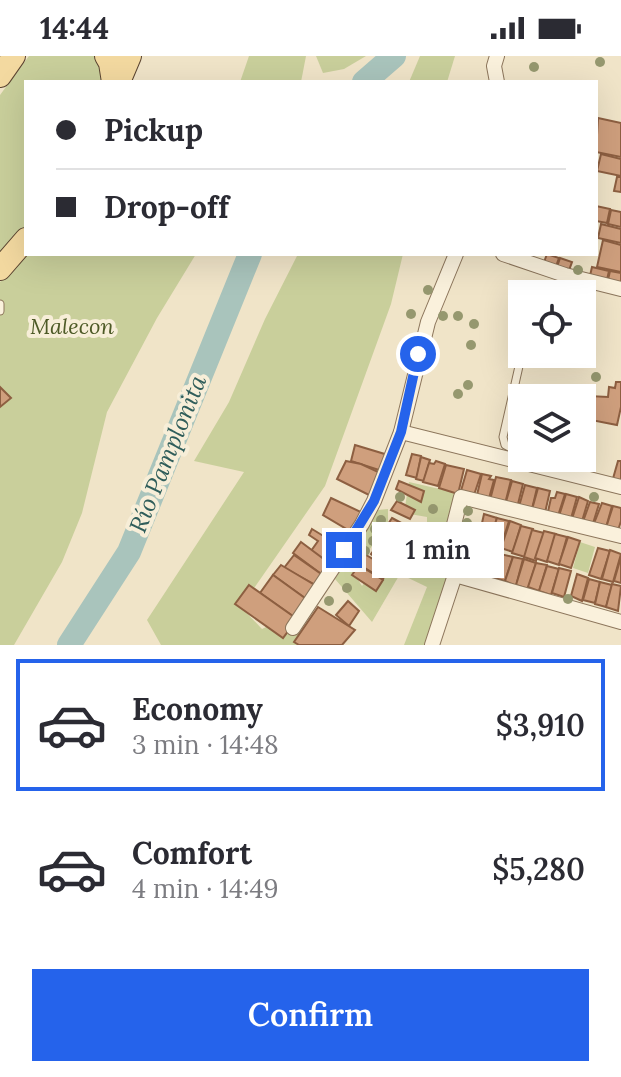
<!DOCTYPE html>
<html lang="en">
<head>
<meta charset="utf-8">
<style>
  :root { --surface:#fff; --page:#f2f2f3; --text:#2b2b33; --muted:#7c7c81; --line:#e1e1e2; --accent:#2563eb }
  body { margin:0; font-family:Lora,serif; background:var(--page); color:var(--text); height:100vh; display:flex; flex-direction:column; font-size:30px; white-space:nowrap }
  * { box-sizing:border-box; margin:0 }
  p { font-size:26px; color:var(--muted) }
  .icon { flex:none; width:44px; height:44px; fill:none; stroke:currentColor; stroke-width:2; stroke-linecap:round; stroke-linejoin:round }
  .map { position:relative; height:589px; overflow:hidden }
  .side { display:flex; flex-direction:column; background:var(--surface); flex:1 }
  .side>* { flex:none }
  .hud { position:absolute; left:24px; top:24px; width:574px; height:176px; border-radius:0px; box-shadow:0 8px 32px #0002; display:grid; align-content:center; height:176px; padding:0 32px; background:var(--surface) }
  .fabs { position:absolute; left:508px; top:224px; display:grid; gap:16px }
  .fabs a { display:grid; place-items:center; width:88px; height:88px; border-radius:0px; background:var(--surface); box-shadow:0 8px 32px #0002; font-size:40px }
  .end { position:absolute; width:36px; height:36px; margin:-18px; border:10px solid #2563eb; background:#fff; box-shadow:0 0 0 4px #fff }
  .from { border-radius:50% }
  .bubble { position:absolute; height:56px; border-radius:0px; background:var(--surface); box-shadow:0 8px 32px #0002; font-size:26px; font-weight:600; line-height:56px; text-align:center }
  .hud b { display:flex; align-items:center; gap:28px; height:76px; font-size:30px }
  .hud b+b { border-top:2px solid var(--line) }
  .hud i { width:20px; height:20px; background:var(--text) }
  ul { padding:14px 0 0; list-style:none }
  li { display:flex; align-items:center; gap:24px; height:132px; margin:0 16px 12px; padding:0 16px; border:4px solid transparent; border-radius:0px }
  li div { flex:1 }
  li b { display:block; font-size:30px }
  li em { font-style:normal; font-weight:600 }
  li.current { border-color:var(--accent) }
  li>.icon { width:72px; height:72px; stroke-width:1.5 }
  .action { display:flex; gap:16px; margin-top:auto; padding:16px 32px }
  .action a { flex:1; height:92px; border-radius:0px; background:var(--accent); color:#fff; font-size:32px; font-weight:600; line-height:92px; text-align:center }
  .status { display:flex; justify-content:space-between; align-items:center; height:56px; padding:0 40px; background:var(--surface); direction:ltr }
  .status svg { height:22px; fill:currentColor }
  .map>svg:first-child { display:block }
  .green { fill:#c9cf9b }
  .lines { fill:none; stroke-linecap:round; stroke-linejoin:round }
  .river { stroke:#a9c4bc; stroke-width:24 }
  .building { fill:#cf9f7d; stroke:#8d5f41; stroke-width:2 }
  .service-casing { stroke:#8d765c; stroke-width:9 }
  .minor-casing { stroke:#8d765c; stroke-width:16 }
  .primary-casing { stroke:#5b4430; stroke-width:24 }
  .service { stroke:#faf1dc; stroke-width:7 }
  .minor { stroke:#faf1dc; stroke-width:14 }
  .primary { stroke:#f3d9a0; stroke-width:22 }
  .tree { fill:#96986f }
  .route { stroke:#2563eb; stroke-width:10 }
  .labels { text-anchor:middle; stroke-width:8; stroke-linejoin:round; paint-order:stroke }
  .park-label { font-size:22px; font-style:italic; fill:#4d5a26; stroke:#f7eed8 }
  .water-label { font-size:24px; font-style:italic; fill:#2f5d5a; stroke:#f7eed8 }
</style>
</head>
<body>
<div class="status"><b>14:44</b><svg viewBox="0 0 49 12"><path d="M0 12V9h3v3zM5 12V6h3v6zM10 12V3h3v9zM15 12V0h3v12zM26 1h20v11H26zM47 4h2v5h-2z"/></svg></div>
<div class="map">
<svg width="621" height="589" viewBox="0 0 621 589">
  <rect width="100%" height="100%" fill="#f0e4c8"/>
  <!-- green -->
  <g class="green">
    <path d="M29 0H101L107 26H26V174L0 204V39Z"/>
    <path d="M249 0H306L301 26H240Z"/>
    <path d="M316 0H366L344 13 323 17Z"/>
    <path d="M420 0H455L447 26H409Z"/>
    <path d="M28 198H196L157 262 107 356 82 457 62 506 14 589H0V226Z"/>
    <path d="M298 198H403L391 248 325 430 241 551 262 573 274 567 332 589H161L147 564 244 416 194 405 229 346 265 263Z"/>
    <path d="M409 426 457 437 450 522 426 589H404L427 531 400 518 372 566 335 523 378 454 388 453V468L353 516 362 530 401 476 427 472V461L404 457Z"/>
    <path d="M580 486 595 491 588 517 573 512Z"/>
  </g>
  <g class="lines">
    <!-- river -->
    <g class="river">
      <path d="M364 26 394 0"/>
      <path d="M69 589 129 496 250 198"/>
    </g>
  </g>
  <!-- building -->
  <g class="building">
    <path d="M598 62 621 67V101L596 96Z"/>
    <path d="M601 98 621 103V120L597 115Z"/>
    <path d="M617 121H621V136L614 135Z"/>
    <path d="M596 150 610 153 607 167 596 165Z"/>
    <path d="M611 154 621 156V171L608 168Z"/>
    <path d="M601 168 621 173V187L598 182Z"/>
    <path d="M603 184 621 189V216L597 211Z"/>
    <path d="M547 198 559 202 555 213 543 209Z"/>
    <path d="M560 202 572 206 568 217 556 214Z"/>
    <path d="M592 211 609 215 606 228 589 224Z"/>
    <path d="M610 215 621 217V231L607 228Z"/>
    <path d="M616 326H621V351L617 369 591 364 589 340 608 341 609 331 615 332Z"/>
    <path d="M0 331 11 342 0 351Z"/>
    <path d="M355 389 388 399 382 415 351 405Z"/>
    <path d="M412 398 421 400 417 422 406 419Z"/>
    <path d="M421 401 430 404 424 425 416 423Z"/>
    <path d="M346 405 361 408 387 420 369 439 337 423Z"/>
    <path d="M436 405 445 408 438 430 423 426 429 407 434 408Z"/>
    <path d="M618 405H621V429L612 426Z"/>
    <path d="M446 409 464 413 458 438 439 432Z"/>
    <path d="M467 414 481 418 473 442 460 438Z"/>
    <path d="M482 418 491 420 489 423 494 424 488 446 476 443Z"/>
    <path d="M496 421 511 424 505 448 490 444Z"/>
    <path d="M399 425 424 435 421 446 396 433Z"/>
    <path d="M512 425 523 428 517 452 505 449Z"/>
    <path d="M525 429 537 432 531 457 518 454Z"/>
    <path d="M538 432 550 435 544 461 531 457Z"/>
    <path d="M557 436 565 438 557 463 547 460 551 442H555Z"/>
    <path d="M566 438 577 441 570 466 558 463Z"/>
    <path d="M579 441 588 445 580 472 570 469Z"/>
    <path d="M331 442 365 458 355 478 323 459Z"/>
    <path d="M397 445 415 454 410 463 391 454Z"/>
    <path d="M590 446 599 448 591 474 581 471Z"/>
    <path d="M602 447 612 450 604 479 591 475Z"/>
    <path d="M613 450 621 452V465L616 481 604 478Z"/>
    <path d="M484 458 497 462 489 488 478 485Z"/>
    <path d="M392 462 418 476 404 499 379 482Z"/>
    <path d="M497 462 509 465 500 493 488 489Z"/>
    <path d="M510 465 521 469 513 496 501 492Z"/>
    <path d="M521 470 533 473 525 501 512 497Z"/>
    <path d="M312 473 343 492 332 510 311 495 318 485 309 479Z"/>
    <path d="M532 474 544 477 536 505 524 501Z"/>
    <path d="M544 475 556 478 547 506 535 502Z"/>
    <path d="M555 478 567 481 559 509 547 505Z"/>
    <path d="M568 481 580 485 571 512 559 508Z"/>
    <path d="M301 486 333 510 324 520 293 497Z"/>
    <path d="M380 486 396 496 388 511 371 498Z"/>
    <path d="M476 489 488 493 480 519 468 515Z"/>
    <path d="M598 492 610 495 601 523 589 519Z"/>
    <path d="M489 493 501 496 493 522 481 519Z"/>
    <path d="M610 494 621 498 613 526 602 523Z"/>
    <path d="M361 496 388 512 383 523 355 506Z"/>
    <path d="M500 498 513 501 505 525 494 522Z"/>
    <path d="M294 499 324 520 317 530 284 512Z"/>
    <path d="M513 501 523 503 516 530 505 525Z"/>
    <path d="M621 501V527L614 525Z"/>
    <path d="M524 503 536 507 528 533 516 529Z"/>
    <path d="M536 507 547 509 539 535 528 531Z"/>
    <path d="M281 509 318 531 309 545 273 519Z"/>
    <path d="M359 509 383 524 376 535 352 519Z"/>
    <path d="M547 510 559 513 551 539 539 535Z"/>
    <path d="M559 512 571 515 564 541 552 537Z"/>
    <path d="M577 518 588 522 582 545 571 540Z"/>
    <path d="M273 519 309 545 297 563 260 537Z"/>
    <path d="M589 523 600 526 595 547 583 544Z"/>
    <path d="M600 526 612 529 606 551 595 548Z"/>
    <path d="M612 528 621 530 618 555 606 551Z"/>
    <path d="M249 529 297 563 283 582 235 548Z"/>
    <path d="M348 545 359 555 349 570 336 559Z"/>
    <path d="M318 551 355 574 342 589H299L294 586Z"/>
  </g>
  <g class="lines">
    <defs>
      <g id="service">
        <path d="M0 248V255"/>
        <path d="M522 297 503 381 505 389 522 398"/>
      </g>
      <g id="minor">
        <path d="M497 0 494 10 497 26"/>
        <path d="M503 198 565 219 621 233"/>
        <path d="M401 376 621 431"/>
        <path d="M455 519 621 566"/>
        <path d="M293 572 362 468 374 445 401 376 428 266 456 198"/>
        <path d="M432 589 455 519 448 492 461 441 621 480"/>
      </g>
      <g id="primary">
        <path d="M106 0 110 7 113 26"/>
        <path d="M0 20 14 0"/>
        <path d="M119 26 130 0"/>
        <path d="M0 213 26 183"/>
      </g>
    </defs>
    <!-- service casing -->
    <use href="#service" class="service-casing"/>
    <!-- minor casing -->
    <use href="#minor" class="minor-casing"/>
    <!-- primary casing -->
    <use href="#primary" class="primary-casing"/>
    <!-- service -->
    <use href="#service" class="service"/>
    <!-- minor -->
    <use href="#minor" class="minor"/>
    <!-- primary -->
    <use href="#primary" class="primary"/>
  </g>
  <!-- trees -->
  <g class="tree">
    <circle cx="600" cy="6" r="5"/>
    <circle cx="534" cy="11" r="5"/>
    <circle cx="578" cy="214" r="5"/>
    <circle cx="428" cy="234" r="5"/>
    <circle cx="411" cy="258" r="5"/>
    <circle cx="443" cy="260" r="5"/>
    <circle cx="458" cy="260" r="5"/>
    <circle cx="474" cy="268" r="5"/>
    <circle cx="471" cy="289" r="5"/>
    <circle cx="596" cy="321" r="5"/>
    <circle cx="468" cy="329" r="5"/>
    <circle cx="458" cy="338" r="5"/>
    <circle cx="400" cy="441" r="5"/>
    <circle cx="594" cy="441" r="5"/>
    <circle cx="433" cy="453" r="5"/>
    <circle cx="468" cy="455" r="5"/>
    <circle cx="381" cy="464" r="5"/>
    <circle cx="467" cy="467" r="5"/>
    <circle cx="375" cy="473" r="5"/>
    <circle cx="464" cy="479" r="5"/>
    <circle cx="373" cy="485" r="5"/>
    <circle cx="461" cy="491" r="5"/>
    <circle cx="365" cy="495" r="5"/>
    <circle cx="434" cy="500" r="5"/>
    <circle cx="459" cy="504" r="5"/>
    <circle cx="347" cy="532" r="5"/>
    <circle cx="568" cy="543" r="5"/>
    <circle cx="329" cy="545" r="5"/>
  </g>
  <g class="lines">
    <!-- route -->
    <path class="route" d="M344 494 374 445 401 376 418 298"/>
  </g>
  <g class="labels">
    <!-- park labels -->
    <g class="park-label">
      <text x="72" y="278">Malecon</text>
    </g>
    <!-- water labels -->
    <g class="water-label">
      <text transform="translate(168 398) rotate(-68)" y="8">Río Pamplonita</text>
    </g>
  </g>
</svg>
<div class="fabs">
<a><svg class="icon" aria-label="locate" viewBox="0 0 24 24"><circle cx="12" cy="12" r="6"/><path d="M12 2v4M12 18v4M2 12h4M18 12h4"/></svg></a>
<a><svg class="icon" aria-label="layers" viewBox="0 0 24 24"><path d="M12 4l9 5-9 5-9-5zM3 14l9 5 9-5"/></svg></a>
</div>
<i class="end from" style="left:418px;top:298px"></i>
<i class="end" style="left:344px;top:494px"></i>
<div class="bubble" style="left:372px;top:466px;width:132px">1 min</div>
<div class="hud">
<b><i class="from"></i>Pickup</b>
<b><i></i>Drop-off</b>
</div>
</div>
<section class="side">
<ul>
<li class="current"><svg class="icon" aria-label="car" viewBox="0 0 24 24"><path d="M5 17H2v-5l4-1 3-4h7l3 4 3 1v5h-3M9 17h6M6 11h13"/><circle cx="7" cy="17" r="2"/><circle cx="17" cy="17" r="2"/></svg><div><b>Economy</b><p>3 min · 14:48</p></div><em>$3,910</em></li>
<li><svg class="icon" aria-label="car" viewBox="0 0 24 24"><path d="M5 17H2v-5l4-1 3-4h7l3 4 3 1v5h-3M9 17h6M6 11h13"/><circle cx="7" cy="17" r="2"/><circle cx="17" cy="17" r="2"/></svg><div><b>Comfort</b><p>4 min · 14:49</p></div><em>$5,280</em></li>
</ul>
<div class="action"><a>Confirm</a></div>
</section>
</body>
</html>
